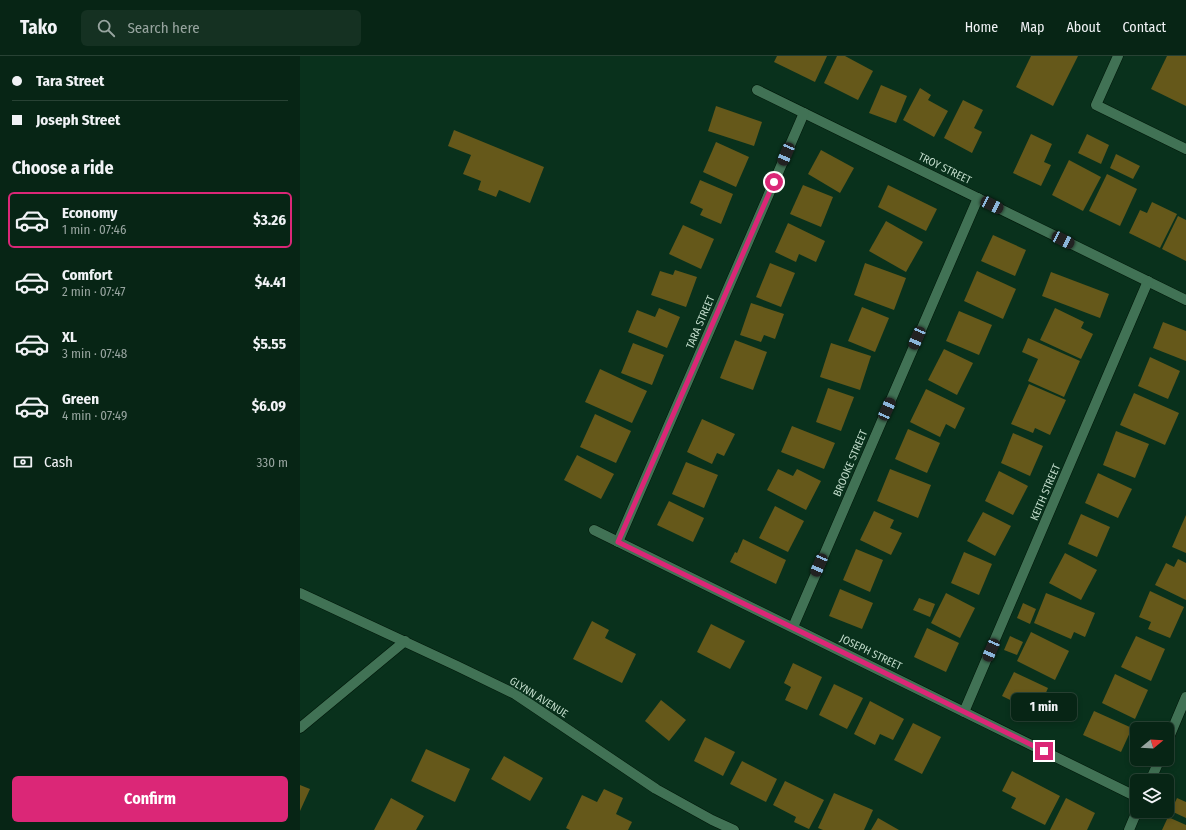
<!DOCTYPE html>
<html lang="en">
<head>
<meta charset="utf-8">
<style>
  :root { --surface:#072515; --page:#153122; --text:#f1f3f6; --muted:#98a5a0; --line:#284234; --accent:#db2777 }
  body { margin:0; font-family:"Fira Sans Condensed",sans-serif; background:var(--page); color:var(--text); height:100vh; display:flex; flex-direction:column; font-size:15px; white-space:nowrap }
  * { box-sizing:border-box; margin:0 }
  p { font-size:13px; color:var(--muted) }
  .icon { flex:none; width:22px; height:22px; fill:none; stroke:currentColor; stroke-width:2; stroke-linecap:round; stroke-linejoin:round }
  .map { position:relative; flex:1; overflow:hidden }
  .side { display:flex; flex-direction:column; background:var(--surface); width:300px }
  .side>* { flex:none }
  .top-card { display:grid; align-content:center; height:88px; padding:0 12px; background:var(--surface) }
  .needle { width:26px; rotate:72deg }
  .fabs { position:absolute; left:830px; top:666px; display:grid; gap:8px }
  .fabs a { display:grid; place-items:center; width:44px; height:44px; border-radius:6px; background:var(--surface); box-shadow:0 2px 6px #0003,0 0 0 1px var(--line); font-size:20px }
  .end { position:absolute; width:18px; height:18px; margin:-9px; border:5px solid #db2777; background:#fff; box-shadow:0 0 0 2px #fff }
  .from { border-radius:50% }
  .bubble { position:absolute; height:28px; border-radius:6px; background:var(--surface); box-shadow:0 2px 6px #0003,0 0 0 1px var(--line); font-size:13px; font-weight:700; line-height:28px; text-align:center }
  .car { position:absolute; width:12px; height:24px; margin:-12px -6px; border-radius:5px; box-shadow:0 0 3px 1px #0007; background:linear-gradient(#222 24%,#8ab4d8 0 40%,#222 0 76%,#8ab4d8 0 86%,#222 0) }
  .top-card b { display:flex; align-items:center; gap:14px; height:38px; font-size:15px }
  .top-card b+b { border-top:1px solid var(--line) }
  .top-card i { width:10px; height:10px; background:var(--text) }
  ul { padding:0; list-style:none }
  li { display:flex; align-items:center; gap:12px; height:56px; margin:0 8px 6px; padding:0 4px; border:2px solid transparent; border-radius:6px }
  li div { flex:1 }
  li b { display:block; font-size:15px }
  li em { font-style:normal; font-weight:700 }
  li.current { border-color:var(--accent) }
  li>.icon { width:36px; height:36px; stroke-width:1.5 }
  h2 { padding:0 12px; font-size:18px; line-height:48px }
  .pay { display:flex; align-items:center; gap:10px; height:44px; padding:0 12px; font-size:15px }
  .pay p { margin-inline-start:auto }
  .action { display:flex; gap:8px; margin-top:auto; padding:8px 12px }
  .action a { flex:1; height:46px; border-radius:6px; background:var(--accent); color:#fff; font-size:16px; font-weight:700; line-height:46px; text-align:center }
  header { display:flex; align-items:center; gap:24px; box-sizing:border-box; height:56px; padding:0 20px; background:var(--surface); border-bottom:1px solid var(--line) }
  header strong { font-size:19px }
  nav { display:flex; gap:22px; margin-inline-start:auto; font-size:14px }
  .search { width:280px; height:36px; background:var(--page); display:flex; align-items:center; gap:10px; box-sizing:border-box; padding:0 14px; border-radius:6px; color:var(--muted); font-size:15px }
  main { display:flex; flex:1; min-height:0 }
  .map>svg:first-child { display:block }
  .building { fill:#65581a }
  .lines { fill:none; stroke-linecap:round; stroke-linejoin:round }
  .minor-casing { stroke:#001709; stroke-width:11 }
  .minor { stroke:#417255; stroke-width:10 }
  .route { stroke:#db2777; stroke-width:5 }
  .labels { text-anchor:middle; stroke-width:3.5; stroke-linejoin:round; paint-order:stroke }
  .street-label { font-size:11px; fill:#c1dbca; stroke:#09311c }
</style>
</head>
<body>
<header>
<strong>Tako</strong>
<div class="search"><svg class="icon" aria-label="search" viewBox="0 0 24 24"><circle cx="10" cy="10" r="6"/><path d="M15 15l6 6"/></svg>Search here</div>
<nav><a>Home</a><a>Map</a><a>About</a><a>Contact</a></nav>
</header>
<main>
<section class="side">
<div class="top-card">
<b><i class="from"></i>Tara Street</b>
<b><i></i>Joseph Street</b>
</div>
<h2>Choose a ride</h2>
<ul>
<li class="current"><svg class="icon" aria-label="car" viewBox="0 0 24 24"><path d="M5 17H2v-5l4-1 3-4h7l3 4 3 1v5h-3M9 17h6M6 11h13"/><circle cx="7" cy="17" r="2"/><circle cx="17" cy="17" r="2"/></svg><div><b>Economy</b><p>1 min · 07:46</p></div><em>$3.26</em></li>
<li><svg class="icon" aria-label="car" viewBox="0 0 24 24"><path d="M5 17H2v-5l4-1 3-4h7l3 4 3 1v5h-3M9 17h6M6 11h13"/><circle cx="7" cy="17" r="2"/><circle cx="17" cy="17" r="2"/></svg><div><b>Comfort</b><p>2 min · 07:47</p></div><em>$4.41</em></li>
<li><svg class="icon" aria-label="car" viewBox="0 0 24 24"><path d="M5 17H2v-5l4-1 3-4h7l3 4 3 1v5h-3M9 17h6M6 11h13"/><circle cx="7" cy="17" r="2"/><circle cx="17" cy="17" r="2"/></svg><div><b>XL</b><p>3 min · 07:48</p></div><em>$5.55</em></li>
<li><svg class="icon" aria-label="car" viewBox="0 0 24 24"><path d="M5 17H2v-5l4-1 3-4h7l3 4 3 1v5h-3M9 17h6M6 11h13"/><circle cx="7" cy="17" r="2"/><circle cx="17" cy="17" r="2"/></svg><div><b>Green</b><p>4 min · 07:49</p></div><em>$6.09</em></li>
</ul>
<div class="pay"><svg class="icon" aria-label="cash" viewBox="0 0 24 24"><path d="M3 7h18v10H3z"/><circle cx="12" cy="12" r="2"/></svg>Cash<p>330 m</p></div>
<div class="action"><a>Confirm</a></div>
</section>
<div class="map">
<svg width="886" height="774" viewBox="0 0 886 774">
  <rect width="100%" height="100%" fill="#09311c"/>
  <!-- building -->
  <g class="building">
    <path d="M477 0H527L515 26 474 6Z"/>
    <path d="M537 0H545L573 15 558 44 524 27Z"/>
    <path d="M731 0H778L753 50 716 31Z"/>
    <path d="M867 0H886V50L851 33Z"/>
    <path d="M581 29 607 40 596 67 569 57Z"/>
    <path d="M620 32 631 39 628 44 648 55 634 81 603 64Z"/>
    <path d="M663 44 683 54 674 72 682 76 672 97 644 82Z"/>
    <path d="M416 50 462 66 454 90 408 75Z"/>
    <path d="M154 74 244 111 230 147 199 134 196 141 178 134 181 125 163 118 171 99 148 90Z"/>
    <path d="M731 78 752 88 744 106 751 109 741 130 713 117Z"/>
    <path d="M787 78 809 89 801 108 778 97Z"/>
    <path d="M416 86 449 101 436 131 403 116Z"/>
    <path d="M521 94 554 112 540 137 508 118Z"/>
    <path d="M816 98 840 110 833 123 810 112Z"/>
    <path d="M769 104 801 121 783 155 752 139Z"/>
    <path d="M807 118 837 133 820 170 789 155Z"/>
    <path d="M400 124 433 138 421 168 400 159 403 153 390 147Z"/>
    <path d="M503 129 533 141 521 171 490 158Z"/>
    <path d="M588 129 637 153 626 175 578 151Z"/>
    <path d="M852 146 877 158 860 192 829 177 840 154 847 157Z"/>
    <path d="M878 160 886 164V205L862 193Z"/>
    <path d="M586 165 623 186 606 216 569 195Z"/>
    <path d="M488 167 525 185 516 206 499 198 496 206 475 196Z"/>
    <path d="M383 169 414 183 401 213 369 198Z"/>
    <path d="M693 179 726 194 715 220 681 205Z"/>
    <path d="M470 207 495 217 481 251 456 241Z"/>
    <path d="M565 207 606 222 594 254 554 239Z"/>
    <path d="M375 214 397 221 386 251 351 239 360 215 373 219Z"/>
    <path d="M677 215 716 233 703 263 664 245Z"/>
    <path d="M751 216 809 238 800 262 742 240Z"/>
    <path d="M451 247 484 258 475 283 464 279 461 286 440 279Z"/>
    <path d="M562 251 589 262 575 296 548 285Z"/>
    <path d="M359 252 380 261 367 292 328 276 337 254 355 261Z"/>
    <path d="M755 252 784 266 781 272 793 278 781 303 740 284Z"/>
    <path d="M659 255 692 269 679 299 646 285Z"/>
    <path d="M863 266 886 275V305L853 292Z"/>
    <path d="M728 282 780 305 764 341 728 325 738 303 722 296Z"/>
    <path d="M435 284 467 296 453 334 420 322Z"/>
    <path d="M333 287 364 299 352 329 321 317Z"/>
    <path d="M531 287 571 300 560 334 520 321Z"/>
    <path d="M644 293 673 307 657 339 628 324Z"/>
    <path d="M850 301 880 315 868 343 838 330Z"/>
    <path d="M300 313 347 335 332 367 285 346Z"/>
    <path d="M729 328 766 344 750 379 735 372 733 377 711 368Z"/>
    <path d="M528 332 554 341 541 375 516 366Z"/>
    <path d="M626 333 665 352 655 373 646 368 640 381 610 366Z"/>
    <path d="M834 337 879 357 865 389 820 369Z"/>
    <path d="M295 358 331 375 316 407 280 391Z"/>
    <path d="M402 363 435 378 424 400 417 397 412 408 387 396Z"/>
    <path d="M492 370 535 387 524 413 481 396Z"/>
    <path d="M608 373 640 387 627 417 595 403Z"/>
    <path d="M816 375 849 388 835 422 803 409Z"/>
    <path d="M713 377 743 390 730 420 701 407Z"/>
    <path d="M277 399 314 418 301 443 264 424Z"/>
    <path d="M386 406 418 419 404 452 372 438Z"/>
    <path d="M478 413 493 420 497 413 521 425 506 454 467 434Z"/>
    <path d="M590 413 631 429 618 462 577 445Z"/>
    <path d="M699 415 728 430 713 459 685 445Z"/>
    <path d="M798 417 832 433 818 462 785 447Z"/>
    <path d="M369 445 404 462 393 486 357 469Z"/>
    <path d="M475 450 504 465 488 496 459 482Z"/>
    <path d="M574 455 594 464 590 472 602 477 591 499 560 484Z"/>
    <path d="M683 456 711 470 695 500 667 485Z"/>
    <path d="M781 458 810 471 797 501 768 488Z"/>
    <path d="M886 459V497L872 491Z"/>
    <path d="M443 483 486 504 476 528 430 506 435 496 437 497Z"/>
    <path d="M556 493 583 504 570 536 543 524Z"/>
    <path d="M664 496 692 508 679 539 651 527Z"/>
    <path d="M765 497 797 514 781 544 749 527Z"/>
    <path d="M878 503 886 507V544L855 529 866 507 874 511Z"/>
    <path d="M540 533 573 547 562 573 529 560Z"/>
    <path d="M850 535 884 551 870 582 848 573 851 566 839 561Z"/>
    <path d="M646 537 675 552 660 582 631 567Z"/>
    <path d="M746 537 795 557 785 581 774 576 771 583 734 567Z"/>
    <path d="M619 542 635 548 630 561 613 554Z"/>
    <path d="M723 547 736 553 730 568 717 562Z"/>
    <path d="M292 565 309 574 305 582 336 598 322 627 273 603Z"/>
    <path d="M411 568 445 585 430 613 397 596Z"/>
    <path d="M627 572 659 587 646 616 614 601Z"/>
    <path d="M731 576 769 595 755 624 717 605Z"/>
    <path d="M710 580 723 586 717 599 704 594Z"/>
    <path d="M836 580 865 593 851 625 821 611Z"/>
    <path d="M493 607 522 621 507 654 485 644 491 631 484 627Z"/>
    <path d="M714 616 748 632 737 657 702 640Z"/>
    <path d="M815 618 848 634 835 663 802 647Z"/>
    <path d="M534 628 563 642 547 673 519 659Z"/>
    <path d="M361 644 386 664 369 685 345 665Z"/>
    <path d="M570 645 604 663 593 684 580 678 575 689 554 678Z"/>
    <path d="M794 655 832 672 821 696 783 679Z"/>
    <path d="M613 667 641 681 622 718 594 704Z"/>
    <path d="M405 681 435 696 423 720 394 705Z"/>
    <path d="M126 693 170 713 155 746 111 725Z"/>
    <path d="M204 700 243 722 230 745 191 723Z"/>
    <path d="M442 705 477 723 466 746 430 728Z"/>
    <path d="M712 715 760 740 745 769 711 752 716 742 702 735Z"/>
    <path d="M485 725 524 744 509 773 494 766 496 761 473 749Z"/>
    <path d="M0 729 10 733 0 755Z"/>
    <path d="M304 733 323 742 316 758 332 766 328 774H270L266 772 282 739 297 746Z"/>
    <path d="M534 737 573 754 564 774H523L518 772Z"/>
    <path d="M91 742 124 760 116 774H74Z"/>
    <path d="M766 742 795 757 787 774H750Z"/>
    <path d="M877 742 886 746V762L871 755Z"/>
    <path d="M868 761 886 769V774H862Z"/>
    <path d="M578 762 599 774H571Z"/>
  </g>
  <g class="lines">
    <defs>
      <g id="minor">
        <path d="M818 0 796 49 886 93"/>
        <path d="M457 34 886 244"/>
        <path d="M294 474 837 741"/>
        <path d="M318 486 504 57"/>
        <path d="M0 537 157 610 215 638 356 733 412 764 434 774"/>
        <path d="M493 571 678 142"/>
        <path d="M664 656 848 225"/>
        <path d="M0 672 105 585"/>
        <path d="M867 686 886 641"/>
        <path d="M850 725 860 703"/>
        <path d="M829 774 837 755"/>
      </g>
    </defs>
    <!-- minor casing -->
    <use href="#minor" class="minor-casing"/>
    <!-- minor -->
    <use href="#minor" class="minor"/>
  </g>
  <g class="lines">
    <!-- route -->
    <path class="route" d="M474 126 318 486 744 695"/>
  </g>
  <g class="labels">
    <!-- street labels -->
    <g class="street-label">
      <text transform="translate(645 112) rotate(26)" y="4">TROY STREET</text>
      <text transform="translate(400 266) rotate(-67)" y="4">TARA STREET</text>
      <text transform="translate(550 407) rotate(-67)" y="4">BROOKE STREET</text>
      <text transform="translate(745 436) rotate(-67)" y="4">KEITH STREET</text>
      <text transform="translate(571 596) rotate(26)" y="4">JOSEPH STREET</text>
      <text transform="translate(239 641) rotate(32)" y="4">GLYNN AVENUE</text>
    </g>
  </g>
</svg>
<div class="fabs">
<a><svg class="needle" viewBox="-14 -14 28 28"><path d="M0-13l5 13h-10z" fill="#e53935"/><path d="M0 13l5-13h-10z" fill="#98a5a0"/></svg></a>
<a><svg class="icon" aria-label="layers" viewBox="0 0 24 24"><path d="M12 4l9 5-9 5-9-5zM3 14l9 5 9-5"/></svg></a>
</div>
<i class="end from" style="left:474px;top:126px"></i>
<i class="end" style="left:744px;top:695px"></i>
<div class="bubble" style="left:711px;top:637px;width:66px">1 min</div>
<i class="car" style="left:486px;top:98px;rotate:203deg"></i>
<i class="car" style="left:692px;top:149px;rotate:116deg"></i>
<i class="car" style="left:763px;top:184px;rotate:116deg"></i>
<i class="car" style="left:617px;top:282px;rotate:203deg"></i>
<i class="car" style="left:587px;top:353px;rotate:24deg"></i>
<i class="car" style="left:519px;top:509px;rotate:203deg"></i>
<i class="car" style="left:691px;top:594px;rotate:203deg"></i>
</div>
</main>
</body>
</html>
